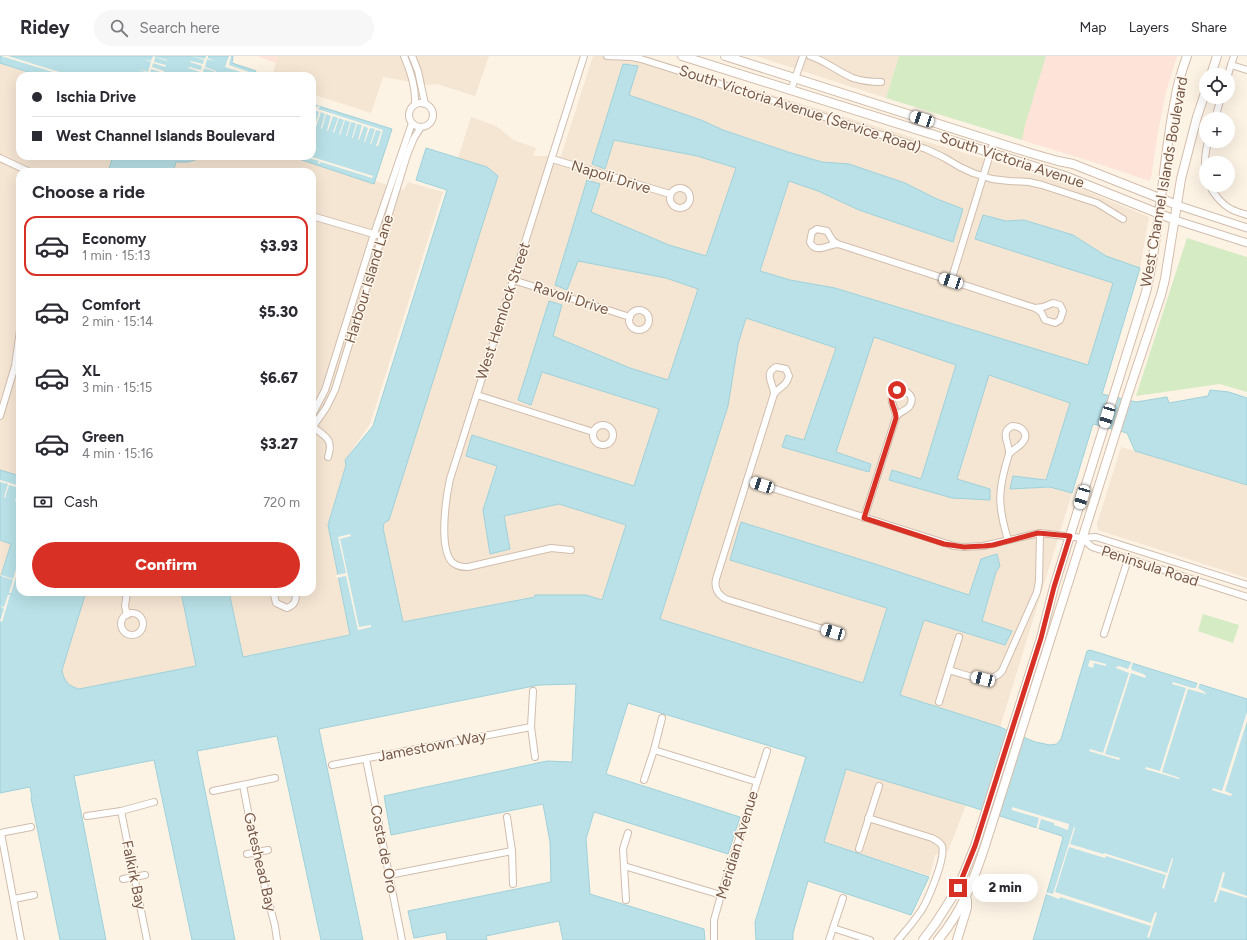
<!DOCTYPE html>
<html lang="en">
<head>
<meta charset="utf-8">
<style>
  :root { --surface:#fff; --page:#f7f7f7; --text:#2b2b33; --muted:#7c7c81; --line:#e1e1e2; --accent:#d93025 }
  body { margin:0; font-family:Figtree,sans-serif; background:var(--page); color:var(--text); height:100vh; display:flex; flex-direction:column; font-size:15px; white-space:nowrap }
  * { box-sizing:border-box; margin:0 }
  p { font-size:13px; color:var(--muted) }
  .icon { flex:none; width:22px; height:22px; fill:none; stroke:currentColor; stroke-width:2; stroke-linecap:round; stroke-linejoin:round }
  .map { position:relative; flex:1; overflow:hidden }
  .sheet { position:absolute; left:16px; top:112px; width:300px; height:428px; display:flex; flex-direction:column; background:var(--surface); border-radius:12px; box-shadow:0 4px 16px #0002 }
  .sheet>* { flex:none }
  .top-card { position:absolute; left:16px; top:16px; width:300px; height:88px; border-radius:12px; box-shadow:0 4px 16px #0002; display:grid; align-content:center; height:88px; padding:0 16px; background:var(--surface) }
  .controls { position:absolute; left:1199px; top:12px; display:grid; gap:8px }
  .controls a { display:grid; place-items:center; width:36px; height:36px; border-radius:50%; background:var(--surface); box-shadow:0 4px 16px #0002; font-size:20px }
  .end { position:absolute; width:18px; height:18px; margin:-9px; border:5px solid #d93025; background:#fff; box-shadow:0 0 0 2px #fff }
  .from { border-radius:50% }
  .bubble { position:absolute; height:28px; border-radius:14px; background:var(--surface); box-shadow:0 4px 16px #0002; font-size:13px; font-weight:800; line-height:28px; text-align:center }
  .car { position:absolute; width:12px; height:24px; margin:-12px -6px; border-radius:5px; box-shadow:0 0 3px 1px #0007; background:linear-gradient(#fff 24%,#345 0 40%,#fff 0 76%,#345 0 86%,#fff 0) }
  .top-card b { display:flex; align-items:center; gap:14px; height:38px; font-size:15px }
  .top-card b+b { border-top:1px solid var(--line) }
  .top-card i { width:10px; height:10px; background:var(--text) }
  ul { padding:0; list-style:none }
  li { display:flex; align-items:center; gap:12px; height:60px; margin:0 8px 6px; padding:0 8px; border:2px solid transparent; border-radius:12px }
  li div { flex:1 }
  li b { display:block; font-size:15px }
  li em { font-style:normal; font-weight:800 }
  li.active { border-color:var(--accent) }
  li>.icon { width:36px; height:36px; stroke-width:1.5 }
  h2 { padding:0 16px; font-size:18px; line-height:48px }
  .pay { display:flex; align-items:center; gap:10px; height:44px; padding:0 16px; font-size:15px }
  .pay p { margin-inline-start:auto }
  .cta { display:flex; gap:8px; margin-top:auto; padding:8px 16px }
  .cta a { flex:1; height:46px; border-radius:24px; background:var(--accent); color:#fff; font-size:16px; font-weight:800; line-height:46px; text-align:center }
  header { display:flex; align-items:center; gap:24px; box-sizing:border-box; height:56px; padding:0 20px; background:var(--surface); border-bottom:1px solid var(--line) }
  header strong { font-size:19px }
  nav { display:flex; gap:22px; margin-inline-start:auto; font-size:14px }
  .search { width:280px; height:36px; background:var(--page); display:flex; align-items:center; gap:10px; box-sizing:border-box; padding:0 14px; border-radius:22px; color:var(--muted); font-size:15px }
  .map>svg:first-child { display:block }
  .residential { fill:#f5e5d3 }
  .commercial { fill:#fee3d9 }
  .green { fill:#d4ebc3 }
  .water { fill:#b9e1e7; stroke:#9fd1da }
  .pier { fill:#fdf3e5 }
  .lines { fill:none; stroke-linecap:round; stroke-linejoin:round }
  .minor-casing { stroke:#d1bdad; stroke-width:8 }
  .tertiary-casing { stroke:#d1bdad; stroke-width:9 }
  .secondary-casing { stroke:#d4bdab; stroke-width:10 }
  .minor { stroke:#fff; stroke-width:6 }
  .tertiary { stroke:#fff; stroke-width:7 }
  .secondary { stroke:#fff; stroke-width:8 }
  .route { stroke:#d93025; stroke-width:5 }
  .labels { text-anchor:middle; stroke-width:3; stroke-linejoin:round; paint-order:stroke }
  .street-label { font-size:15px; fill:#775949; stroke:#fff7ec }
</style>
</head>
<body>
<header>
<strong>Ridey</strong>
<div class="search"><svg class="icon" aria-label="search" viewBox="0 0 24 24"><circle cx="10" cy="10" r="6"/><path d="M15 15l6 6"/></svg>Search here</div>
<nav><a>Map</a><a>Layers</a><a>Share</a></nav>
</header>
<div class="map">
<svg width="1247" height="884" viewBox="0 0 1247 884">
  <rect width="100%" height="100%" fill="#fdf3e5"/>
  <!-- residential -->
  <g class="residential">
    <path d="M278 0H489L475 40 437 28 429 29 383 21 371 57 312 38V20H272Z"/>
    <path d="M593 0H644L1077 131 1149 161 1140 212 1106 200 1073 179 1024 164 1006 165 983 159 976 183 1113 227 1088 309 835 232 790 224 760 215 789 125 818 135 859 154 953 186 962 153 849 108 822 106 788 96 723 74 701 64 629 39 638 10 623 8 605 113 614 84 697 100 736 112 707 201 669 189 591 156 600 128 587 124 567 234 577 205 666 222 698 233 668 324 630 312 553 280 562 250 531 349 542 316 659 353 634 430 473 379 466 400 497 410 483 454 504 460 559 448 626 469 602 544 586 539 533 541 403 566 383 472 384 467 389 464 487 111 458 102 471 61 496 70 514 84 536 92 533 100H561Z"/>
    <path d="M756 0H899L886 42Z"/>
    <path d="M0 7 41 20H20V100H113L108 116H20V420L0 414Z"/>
    <path d="M208 100H295L404 134 408 126 443 136 370 368 345 404 346 408 328 469 350 579 243 601 229 536H312V116H173L176 106H188Z"/>
    <path d="M746 262 836 292 804 384 868 416 871 407 836 397 874 281 956 309 921 423 892 414 889 424 952 442 990 433 957 423 989 319 1070 347 1046 424 1013 420 1010 433 1050 431 1072 437 1000 671 900 639 924 564 982 565 996 516 1000 510 981 503 969 539 875 508 741 466 730 504 887 552 863 627 660 564 727 350 738 288Z"/>
    <path d="M1121 391 1247 429V522L1098 474 1097 468Z"/>
    <path d="M0 484 11 488 0 523Z"/>
    <path d="M86 536H181L196 610 79 633 71 631 64 623 62 614Z"/>
    <path d="M846 713 966 749 948 795 935 799 930 820 824 786Z"/>
  </g>
  <!-- commercial -->
  <g class="commercial">
    <path d="M257 0H278L276 7Z"/>
    <path d="M1046 0H1177L1166 36 1158 76 1151 122 1149 125 1102 109 990 74 1008 63Z"/>
  </g>
  <!-- green -->
  <g class="green">
    <path d="M899 0H1046L1025 69 1022 84 886 42Z"/>
    <path d="M1187 182 1247 201V336L1220 328 1136 340Z"/>
    <path d="M1203 558 1239 569 1233 587 1198 575Z"/>
  </g>
  <!-- water -->
  <g class="water">
    <path d="M0 0H233L232 7 256 15 254 20H41L0 7Z"/>
    <path d="M623 8 638 10 629 39 701 64 723 74 788 96 822 106 849 108 905 127 937 143 963 153 953 186 859 154 818 135 789 125 760 215 790 224 835 232 1088 309 1113 227 975 183 983 159 1006 165 1024 164 1073 179 1106 200 1140 212 1102 338 1136 346 1167 341 1169 347 1208 340 1210 334 1229 336 1247 342V429L1135 395 1127 377 1093 368 1072 437 1050 431 1010 433 1013 420 1046 424 1070 347 989 319 957 423 990 433V444L952 442 889 424 892 414 921 423 956 309 874 281 836 396 871 408 869 416 782 391 786 379 804 384 836 292 746 262 738 288 728 350 660 563 863 627 887 552 730 504 741 466 875 508 969 539 981 503 997 498 1000 510 996 516 982 565 1012 575 1005 589 924 564 900 639 1000 671 1035 686 1050 689 1057 688 1061 683 1087 595 1090 594 1247 643V884H1033L1063 782 1062 780 966 749 846 713 824 786 929 821 911 859 808 825 793 877V884H756L755 866 806 701 628 647 606 718 740 761 728 798 594 756 586 783 590 838 704 873 705 884H563L559 865 486 880 487 884H447L446 876 414 882 408 855 551 826 550 786 543 748 391 779 384 740 547 705 572 706 576 628 539 629 319 673 363 884H321L277 680 197 695 235 884H192L154 704 74 720 106 884H60L31 742H32L30 731 0 737V523L11 488 0 484V414L20 420V536H86L62 614C64 625 68 630 79 633L196 610 181 536H229L243 601 350 579 328 469 346 409 345 404 373 370 447 134 416 124 426 92 487 111 498 120 389 464 384 467 383 472 403 566 535 541V539H586L602 544 626 469 559 448 504 460 510 493 490 498 483 454 497 410 466 400 472 379 634 430 659 353 542 316 531 349 518 344 549 245 562 249 553 280 630 312 668 324 698 233 666 222 578 205 567 234 555 229 587 124 600 128 591 156 669 189 706 200 736 112 697 100 614 84 605 113 592 108Z"/>
    <path d="M312 48 392 73 374 128 290 100H312Z"/>
    <path d="M113 100H208L188 106H176L173 116H108Z"/>
  </g>
  <!-- pier -->
  <g class="pier">
    <path d="M1 0H8L72 20H65L55 17 54 20H52L53 16Z"/>
    <path d="M153 0 167 4V5L155 1 154 6 166 9 165 11 153 7 152 11 164 15V17L151 13 150 17 159 20 150 18 149 20H146L147 17 139 13 148 16 151 6 143 3 151 5Z"/>
    <path d="M192 0 205 3 206 0H208V2L215 5 207 3 205 11 216 15V16L204 12 203 16 213 20 203 18 202 20H199L200 16 188 12 189 11 201 14 202 10 190 6 191 5 203 8 204 4Z"/>
    <path d="M229 0H231L229 9 255 18V19L250 20V19L225 11Z"/>
    <path d="M318 50H320L318 53 383 74 378 90H376L381 75 376 74 371 88H370L375 73 370 72 365 86H364L368 72 364 70 359 84H358L362 69 357 68 353 82H352L356 67 351 66 347 80H346L350 66 345 64 340 79 339 78 344 64 339 62 334 77 333 76 338 62 333 60 328 75 327 74 331 60 326 58 322 73 321 72 325 58 321 56 316 71 315 70 319 56 314 54 312 61V51L316 52Z"/>
    <path d="M302 100H309L373 120 372 122 321 106 319 108H318L319 105Z"/>
    <path d="M0 424 20 430 16 445H15L19 432 9 429 5 442 4 441 8 428 0 426Z"/>
    <path d="M350 478 351 480 340 483 359 571 371 569V571L358 574 346 520 336 522V519L346 517 338 481Z"/>
    <path d="M17 510 19 511 11 537H9L13 524 1 520V519L13 523Z"/>
    <path d="M8 539H10L2 566 0 565 4 553 0 550 4 551Z"/>
    <path d="M1090 604 1106 608V610L1094 607 1093 612 1088 610Z"/>
    <path d="M1132 605 1133 606 1131 612 1132 614 1143 618 1146 620 1145 622 1131 617 1105 698 1120 702 1119 704 1089 695 1090 693 1103 697 1129 617 1116 612V611L1119 610 1128 613Z"/>
    <path d="M1173 626 1192 632H1196L1198 626 1200 627 1198 632 1206 637V638L1188 633 1162 716 1180 722 1179 723 1145 713 1146 711 1160 715 1186 632 1172 628Z"/>
    <path d="M1247 656V665L1225 735 1232 738 1231 740 1212 734 1213 732 1222 735Z"/>
    <path d="M1012 751 1069 768 1068 774 1054 769V767L1041 763 1038 774H1036L1039 762 1012 754Z"/>
    <path d="M1074 771 1075 772 1070 788 1103 798 1104 797 1167 817 1172 802 1173 803 1164 833 1162 832 1166 819 1106 800 1105 802 1069 791 1055 836 1151 867 1155 856 1157 857 1149 882 1147 881 1151 870 1060 841 1059 843 1044 837 1045 836 1053 838Z"/>
    <path d="M1223 816 1225 817 1221 831 1247 840V842L1220 834 1216 846H1214Z"/>
  </g>
  <g class="lines">
    <defs>
      <g id="minor">
        <path d="M404 0C411 16 416 31 415 48"/>
        <path d="M412 0 418 15 425 48"/>
        <path d="M607 0 632 1 641 3 926 93 943 101 960 111 973 117 992 123 1009 125 1029 126 1042 129 1097 147 1123 163"/>
        <path d="M810 0C826 5 838 16 853 22 862 25 871 26 881 26"/>
        <path d="M1231 9 1234 0"/>
        <path d="M1228 19 1231 9 1247 14"/>
        <path d="M791 34 803 0"/>
        <circle cx="421" cy="59" r="12"/>
        <path d="M1215 63 1221 41"/>
        <path d="M0 102 30 116"/>
        <path d="M552 103 670 138"/>
        <path d="M1206 116C1203 107 1206 94 1208 85"/>
        <path d="M1210 129C1213 138 1223 149 1231 153 1236 156 1242 157 1247 159"/>
        <circle cx="680" cy="142" r="10"/>
        <path d="M312 160 377 179"/>
        <path d="M838 188 833 185 827 175 817 173 812 176 810 186C816 199 828 188 838 188L1035 252"/>
        <path d="M513 224 630 261"/>
        <path d="M951 225 994 85"/>
        <path d="M1053 247 1060 249 1063 255 1060 264 1055 267 1045 264 1041 256 1035 252 1043 251Z"/>
        <circle cx="639" cy="264" r="10"/>
        <path d="M776 311 786 313 789 320C786 331 780 330 774 338 774 328 763 318 776 311Z"/>
        <path d="M898 334C908 334 916 341 909 351 905 355 899 356 896 361 896 351 885 341 898 334Z"/>
        <path d="M774 338 716 523C714 532 718 539 726 543L833 576"/>
        <path d="M477 339 593 376"/>
        <path d="M312 359 325 334 374 178 412 67"/>
        <path d="M0 360 15 310 20 274"/>
        <circle cx="603" cy="379" r="10"/>
        <path d="M312 370C325 381 334 382 328 401"/>
        <path d="M1012 370C1022 370 1030 378 1022 387 1019 391 1013 393 1009 398 1010 387 999 377 1012 370Z"/>
        <path d="M312 372 326 352 335 334 407 99 414 82 421 71"/>
        <path d="M747 424 954 490 964 491 983 490 1040 477 1082 482 1096 481 1247 529"/>
        <path d="M864 462 896 361"/>
        <path d="M1082 482 1092 491 1247 541"/>
        <path d="M1008 484C997 448 998 433 1009 398"/>
        <path d="M571 494 551 492 468 511C463 511 458 511 453 507 438 494 446 441 450 423L584 0"/>
        <path d="M127 536 125 550 127 559"/>
        <path d="M275 536 274 539 276 547 287 552C295 549 296 545 296 536"/>
        <circle cx="132" cy="568" r="11"/>
        <path d="M1104 578 1128 503"/>
        <path d="M949 614C965 618 989 631 1002 615L1037 536 1039 525 1040 477"/>
        <path d="M533 635 531 671 535 701"/>
        <path d="M939 646 959 581"/>
        <path d="M654 694 757 726"/>
        <path d="M366 703 402 884"/>
        <path d="M332 709 531 671"/>
        <path d="M644 724 654 694 662 662"/>
        <path d="M243 729 256 797 275 870 277 884"/>
        <path d="M213 735 275 722"/>
        <path d="M121 755 147 884"/>
        <path d="M87 760 121 755 154 746"/>
        <path d="M507 761 512 795 513 828"/>
        <path d="M868 762 932 782C936 784 940 786 942 790 946 802 928 844 921 855 914 865 906 875 898 884"/>
        <path d="M0 777 31 771"/>
        <path d="M1 777 21 884"/>
        <path d="M859 793 879 730"/>
        <path d="M247 798 268 794"/>
        <path d="M624 810 721 839"/>
        <path d="M389 819 512 795"/>
        <path d="M123 823 145 819"/>
        <path d="M14 843 34 839"/>
        <path d="M626 844 623 793 628 777"/>
        <path d="M833 872 870 884"/>
        <path d="M714 884V864L721 839 767 695"/>
        <path d="M829 884 843 842"/>
      </g>
      <g id="tertiary">
        <path d="M1177 149 1247 172"/>
        <path d="M1175 164 1247 187"/>
      </g>
      <g id="secondary">
        <path d="M682 0 1065 120 1175 164"/>
        <path d="M725 0 1030 97 1058 105 1073 108 1177 149"/>
        <path d="M1211 19 1217 0"/>
        <path d="M923 884 935 868 958 832 975 790 1041 582 1054 531 1146 236C1161 173 1162 107 1175 44 1177 29 1182 14 1187 0"/>
        <path d="M938 884C961 857 973 826 984 793L1127 341 1161 239 1165 223 1181 123 1197 61 1206 34"/>
        <path d="M957 884 967 852V844"/>
      </g>
    </defs>
    <!-- minor casing -->
    <use href="#minor" class="minor-casing"/>
    <!-- tertiary casing -->
    <use href="#tertiary" class="tertiary-casing"/>
    <!-- secondary casing -->
    <use href="#secondary" class="secondary-casing"/>
    <!-- minor -->
    <use href="#minor" class="minor"/>
    <!-- tertiary -->
    <use href="#tertiary" class="tertiary"/>
    <!-- secondary -->
    <use href="#secondary" class="secondary"/>
  </g>
  <g class="lines">
    <!-- route -->
    <path class="route" d="M897 334C885 342 896 351 896 362L864 462 944 488 964 491 984 490 993 489 1038 477 1070 480 1054 531 1041 582 975 790 958 832"/>
  </g>
  <g class="labels">
    <!-- street labels -->
    <g class="street-label">
      <text transform="translate(800 53) rotate(18)" y="5">South Victoria Avenue (Service Road)</text>
      <text transform="translate(1012 104) rotate(18)" y="5">South Victoria Avenue</text>
      <text transform="translate(611 121) rotate(17)" y="5">Napoli Drive</text>
      <text transform="translate(1164 126) rotate(-80)" y="5">West Channel Islands Boulevard</text>
      <text transform="translate(369 223) rotate(-73)" y="5">Harbour Island Lane</text>
      <text transform="translate(571 242) rotate(18)" y="5">Ravoli Drive</text>
      <text transform="translate(503 255) rotate(-72)" y="5">West Hemlock Street</text>
      <text transform="translate(1150 510) rotate(18)" y="5">Peninsula Road</text>
      <text transform="translate(432 690) rotate(-11)" y="5">Jamestown Way</text>
      <text transform="translate(737 789) rotate(-73)" y="5">Meridian Avenue</text>
      <text transform="translate(384 793) rotate(79)" y="5">Costa de Oro</text>
      <text transform="translate(260 806) rotate(77)" y="5">Gateshead Bay</text>
      <text transform="translate(134 819) rotate(78)" y="5">Falkirk Bay</text>
    </g>
  </g>
</svg>
<div class="controls">
<a><svg class="icon" aria-label="locate" viewBox="0 0 24 24"><circle cx="12" cy="12" r="6"/><path d="M12 2v4M12 18v4M2 12h4M18 12h4"/></svg></a>
<a>+</a>
<a>−</a>
</div>
<i class="end from" style="left:897px;top:334px"></i>
<i class="end" style="left:958px;top:832px"></i>
<div class="bubble" style="left:972px;top:818px;width:66px">2 min</div>
<i class="car" style="left:922px;top:63px;rotate:288deg"></i>
<i class="car" style="left:951px;top:225px;rotate:288deg"></i>
<i class="car" style="left:1107px;top:360px;rotate:197deg"></i>
<i class="car" style="left:762px;top:429px;rotate:288deg"></i>
<i class="car" style="left:1082px;top:441px;rotate:197deg"></i>
<i class="car" style="left:833px;top:576px;rotate:287deg"></i>
<i class="car" style="left:983px;top:623px;rotate:285deg"></i>
<div class="top-card">
<b><i class="from"></i>Ischia Drive</b>
<b><i></i>West Channel Islands Boulevard</b>
</div>
<section class="sheet">
<h2>Choose a ride</h2>
<ul>
<li class="active"><svg class="icon" aria-label="car" viewBox="0 0 24 24"><path d="M5 17H2v-5l4-1 3-4h7l3 4 3 1v5h-3M9 17h6M6 11h13"/><circle cx="7" cy="17" r="2"/><circle cx="17" cy="17" r="2"/></svg><div><b>Economy</b><p>1 min · 15:13</p></div><em>$3.93</em></li>
<li><svg class="icon" aria-label="car" viewBox="0 0 24 24"><path d="M5 17H2v-5l4-1 3-4h7l3 4 3 1v5h-3M9 17h6M6 11h13"/><circle cx="7" cy="17" r="2"/><circle cx="17" cy="17" r="2"/></svg><div><b>Comfort</b><p>2 min · 15:14</p></div><em>$5.30</em></li>
<li><svg class="icon" aria-label="car" viewBox="0 0 24 24"><path d="M5 17H2v-5l4-1 3-4h7l3 4 3 1v5h-3M9 17h6M6 11h13"/><circle cx="7" cy="17" r="2"/><circle cx="17" cy="17" r="2"/></svg><div><b>XL</b><p>3 min · 15:15</p></div><em>$6.67</em></li>
<li><svg class="icon" aria-label="car" viewBox="0 0 24 24"><path d="M5 17H2v-5l4-1 3-4h7l3 4 3 1v5h-3M9 17h6M6 11h13"/><circle cx="7" cy="17" r="2"/><circle cx="17" cy="17" r="2"/></svg><div><b>Green</b><p>4 min · 15:16</p></div><em>$3.27</em></li>
</ul>
<div class="pay"><svg class="icon" aria-label="cash" viewBox="0 0 24 24"><path d="M3 7h18v10H3z"/><circle cx="12" cy="12" r="2"/></svg>Cash<p>720 m</p></div>
<div class="cta"><a>Confirm</a></div>
</section>
</div>
</body>
</html>
